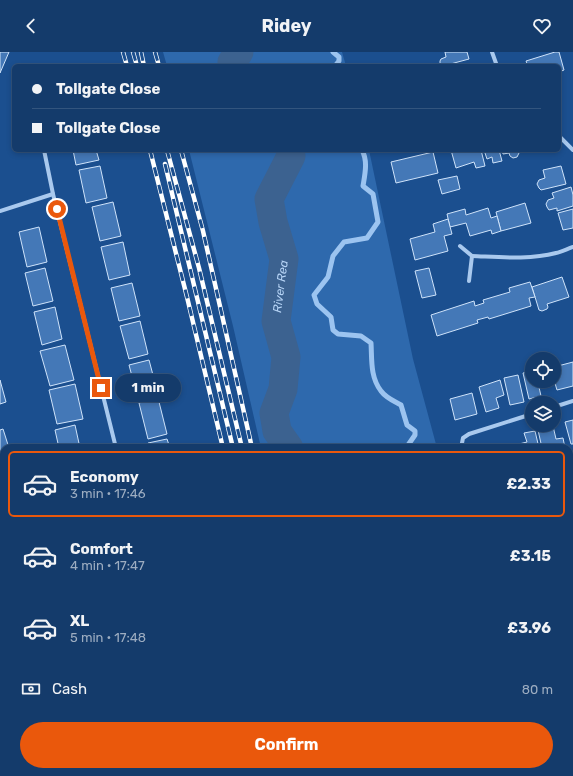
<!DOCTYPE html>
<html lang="en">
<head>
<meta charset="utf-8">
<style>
  :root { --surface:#143b6b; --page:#214673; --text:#f1f3f6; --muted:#9dadc1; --line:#33557e; --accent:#ea580c }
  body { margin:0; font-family:Rubik,sans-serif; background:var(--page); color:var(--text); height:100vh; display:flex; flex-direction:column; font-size:15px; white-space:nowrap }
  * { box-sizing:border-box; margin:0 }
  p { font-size:13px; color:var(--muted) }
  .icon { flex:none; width:22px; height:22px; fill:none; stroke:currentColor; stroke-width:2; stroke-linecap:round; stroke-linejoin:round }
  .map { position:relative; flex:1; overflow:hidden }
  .drawer { position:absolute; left:0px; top:392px; width:573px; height:332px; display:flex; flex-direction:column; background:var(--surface); border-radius:12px 12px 0 0; box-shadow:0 2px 6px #0003,0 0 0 1px var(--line) }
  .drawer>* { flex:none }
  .banner { position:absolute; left:12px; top:12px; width:549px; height:88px; border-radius:6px; box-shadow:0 2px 6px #0003,0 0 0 1px var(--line); display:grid; align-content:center; height:88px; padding:0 20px; background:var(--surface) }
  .controls { position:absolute; left:525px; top:300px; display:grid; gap:8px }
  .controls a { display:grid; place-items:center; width:36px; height:36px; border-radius:50%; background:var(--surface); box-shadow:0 2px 6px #0003,0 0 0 1px var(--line); font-size:20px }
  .end { position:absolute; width:18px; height:18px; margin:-9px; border:5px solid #ea580c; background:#fff; box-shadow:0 0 0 2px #fff }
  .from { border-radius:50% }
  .bubble { position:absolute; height:28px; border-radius:14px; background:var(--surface); box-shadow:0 2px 6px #0003,0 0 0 1px var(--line); font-size:13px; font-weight:700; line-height:28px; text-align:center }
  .banner b { display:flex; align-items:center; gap:14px; height:38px; font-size:15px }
  .banner b+b { border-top:1px solid var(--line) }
  .banner i { width:10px; height:10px; background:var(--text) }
  ul { padding:7px 0 0; list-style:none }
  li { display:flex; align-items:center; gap:12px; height:66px; margin:0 8px 6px; padding:0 12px; border:2px solid transparent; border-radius:6px }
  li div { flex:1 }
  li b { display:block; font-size:15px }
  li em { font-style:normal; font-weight:700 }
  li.on { border-color:var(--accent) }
  li>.icon { width:36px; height:36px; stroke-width:1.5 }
  .pay { display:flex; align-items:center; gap:10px; height:44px; padding:0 20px; font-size:15px }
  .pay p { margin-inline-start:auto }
  .primary-button { display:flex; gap:8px; margin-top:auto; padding:8px 20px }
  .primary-button a { flex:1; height:46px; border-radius:24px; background:var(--accent); color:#fff; font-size:16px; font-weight:700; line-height:46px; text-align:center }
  header { display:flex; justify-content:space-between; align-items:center; height:52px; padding:0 20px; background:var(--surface); font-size:18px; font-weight:700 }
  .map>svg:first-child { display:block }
  .green { fill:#2e69ad }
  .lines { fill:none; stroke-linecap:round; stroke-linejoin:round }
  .stream { stroke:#9cc4f0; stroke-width:5 }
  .river { stroke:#3c6290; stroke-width:29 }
  .building { fill:#4478b7; stroke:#cfe3fa }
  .service { stroke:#a9c9ee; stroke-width:3 }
  .minor { stroke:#a9c9ee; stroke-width:4 }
  .rail-casing { stroke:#fff; stroke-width:4.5 }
  .rail { stroke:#1b4f8f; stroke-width:3; stroke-dasharray:9; stroke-linecap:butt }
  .route { stroke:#ea580c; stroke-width:5 }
  .labels { text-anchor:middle; stroke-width:4; stroke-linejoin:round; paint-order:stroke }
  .water-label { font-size:12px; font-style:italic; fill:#b5d3f5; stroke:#1b4f8f }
</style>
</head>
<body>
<header><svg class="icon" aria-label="back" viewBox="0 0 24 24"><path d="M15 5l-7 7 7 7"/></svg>Ridey<svg class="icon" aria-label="heart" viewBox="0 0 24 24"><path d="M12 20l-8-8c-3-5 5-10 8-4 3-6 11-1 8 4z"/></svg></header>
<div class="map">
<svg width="573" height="724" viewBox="0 0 573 724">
  <rect width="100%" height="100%" fill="#1b4f8f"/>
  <!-- green -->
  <g class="green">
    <path d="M163 0H342L346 14H167Z"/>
    <path d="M189 98H369L413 307 437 396H261L233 274Z"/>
    <path d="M569 506 573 518V670L569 671Z"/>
    <path d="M122 720H284L285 724H123Z"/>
    <path d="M336 720H524L525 724H337Z"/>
  </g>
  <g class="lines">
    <!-- stream -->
    <g class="stream">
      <path d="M333 0 339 5V9L335 14"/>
      <path d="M362 98C368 109 365 122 363 134L373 142 378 170 367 186 344 190 333 204 328 225 314 243 317 252 331 265 333 278 338 282 361 284 371 291C372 307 370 325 381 339 386 346 394 349 401 353L407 373 415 379V383L406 396"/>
      <path d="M437 724 439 720"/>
    </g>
    <!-- river -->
    <g class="river">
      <path d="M233 14 232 10 239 0"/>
      <path id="s1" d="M289 396 277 379 274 361 283 337 286 305 276 269 284 207 273 170 269 147 291 104 290 98"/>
      <path d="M346 720 347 724"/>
    </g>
  </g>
  <!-- building -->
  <g class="building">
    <path d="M0 0H9L0 21Z"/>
    <path d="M445 0H467L469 7 443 14 440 12V9L441 7 446 5Z"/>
    <path d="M555 0H559L564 18 559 20V14H528L526 9Z"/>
    <path d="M73 98H96L99 108 76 113Z"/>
    <path d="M451 98H481L485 114 476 116 474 110 456 116Z"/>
    <path d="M484 98H499L502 109 493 111 492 105 487 107Z"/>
    <path d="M502 98H518L519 101 517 105 513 106 510 104 509 101 503 102Z"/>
    <path d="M433 100 438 121 396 131 391 110Z"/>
    <path d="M100 114 107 146 86 151 79 118Z"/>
    <path d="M561 114 566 132 541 138 539 136 537 132 539 128 545 126 543 118Z"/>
    <path d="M457 124 460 137 442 142 438 128Z"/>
    <path d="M571 135 573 143V154L557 159V156L549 158 547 155 546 152 548 148 554 146 552 141Z"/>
    <path d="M113 150 121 184 100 189 92 155Z"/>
    <path d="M525 151 531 171 501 179 496 160Z"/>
    <path d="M488 156 491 166 497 164 501 179 492 182 491 178 470 184 466 171 450 175 447 162 465 157 466 163Z"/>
    <path d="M573 157V176L563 178 558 161Z"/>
    <path d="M448 167 452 182 444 184 448 199 415 208 410 187 435 180 433 172Z"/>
    <path d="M39 175 47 210 27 215 19 180Z"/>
    <path d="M123 190 130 223 109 228 101 195Z"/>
    <path d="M45 216 53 249 33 254 25 221Z"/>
    <path d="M429 216 436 243 422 246 415 219Z"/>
    <path d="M562 225 569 245 547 252 548 255 547 257 542 259 539 258 532 235Z"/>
    <path d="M530 230 535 245 529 246 531 254 489 267 488 265 477 268 478 271 437 284 431 263 474 249 475 254 484 251 483 248 510 240 509 236Z"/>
    <path d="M132 231 140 264 119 269 111 236Z"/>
    <path d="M55 255 62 287 42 293 34 260Z"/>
    <path d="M140 269 148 302 129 307 120 274Z"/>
    <path d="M65 293 74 328 50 334 40 299Z"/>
    <path d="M149 308 158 342 138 347 129 313Z"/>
    <path d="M573 310V334L557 338 554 328V315Z"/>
    <path d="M532 319V329H544L538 331 541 344 529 347 523 321Z"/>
    <path d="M518 323 524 350 510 353 504 326Z"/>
    <path d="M0 328 6 350 0 352Z"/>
    <path d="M500 328 504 343 496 346 499 356 486 360 479 335Z"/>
    <path d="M75 332 83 367 57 372 49 338Z"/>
    <path d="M472 341 477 362 455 368 450 347Z"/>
    <path d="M158 346 167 382 148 387 139 351Z"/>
    <path d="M573 368V392H571L565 370Z"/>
    <path d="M75 373 80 396H59L55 378Z"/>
    <path d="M553 374 556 387 563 386 565 396H542L538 378Z"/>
    <path d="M3 377 9 396H4V419L0 420V378Z"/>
    <path d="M535 379 539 396H520L519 392 527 390 524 381Z"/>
    <path d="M167 387 170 396H149L148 391Z"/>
    <path d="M4 429V468L0 454V430Z"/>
    <path d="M569 450H572L573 454V472L569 473Z"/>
    <path d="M573 713V724H538L550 720H569V714Z"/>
    <path d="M60 720H81L82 724H61Z"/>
  </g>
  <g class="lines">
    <!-- service -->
    <path class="service" d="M569 580 573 579"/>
    <!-- minor -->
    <g class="minor">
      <path d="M492 0 497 14"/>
      <path d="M559 84 573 98"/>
      <path d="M44 98 53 142 116 396"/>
      <path d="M0 159 53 142"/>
      <path d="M460 194 472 204 469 229"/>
      <path d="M472 204C499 205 529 208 556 201 561 200 567 197 573 195"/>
      <path d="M554 355 573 349"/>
      <path d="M461 396 463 386 469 382 532 362"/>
      <path d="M569 493 573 496"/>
      <path d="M0 606 4 624"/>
      <path d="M24 720 25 724"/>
    </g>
    <defs>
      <g id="rail">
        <path d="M123 0 127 14"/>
        <path d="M133 0 137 14"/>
        <path d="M141 0 144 14"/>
        <path d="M155 0 159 14"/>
        <path d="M150 98 187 245 223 396"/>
        <path d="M167 98 199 216 242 396"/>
        <path d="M181 98 203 179 252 396"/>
        <path d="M165 112 233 396"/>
        <path d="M300 720 301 724"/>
        <path d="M309 720 310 724"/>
        <path d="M317 720 318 724"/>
        <path d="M328 720 329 724"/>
      </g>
    </defs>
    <!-- rail casing -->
    <use href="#rail" class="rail-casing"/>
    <!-- rail -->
    <use href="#rail" class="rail"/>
  </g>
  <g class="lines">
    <!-- route -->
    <path class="route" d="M57 157 101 336"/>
  </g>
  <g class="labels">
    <!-- water labels -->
    <g class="water-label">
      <text dy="4" stroke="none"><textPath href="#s1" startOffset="169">River Rea</textPath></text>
    </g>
  </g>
</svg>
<div class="controls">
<a><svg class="icon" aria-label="locate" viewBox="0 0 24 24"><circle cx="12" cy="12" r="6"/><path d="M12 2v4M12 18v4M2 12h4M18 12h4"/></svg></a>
<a><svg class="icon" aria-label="layers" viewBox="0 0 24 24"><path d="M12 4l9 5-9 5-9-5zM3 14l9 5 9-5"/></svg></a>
</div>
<i class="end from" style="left:57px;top:157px"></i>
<i class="end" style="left:101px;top:336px"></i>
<div class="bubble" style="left:115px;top:322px;width:66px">1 min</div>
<div class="banner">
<b><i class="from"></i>Tollgate Close</b>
<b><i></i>Tollgate Close</b>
</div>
<section class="drawer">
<ul>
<li class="on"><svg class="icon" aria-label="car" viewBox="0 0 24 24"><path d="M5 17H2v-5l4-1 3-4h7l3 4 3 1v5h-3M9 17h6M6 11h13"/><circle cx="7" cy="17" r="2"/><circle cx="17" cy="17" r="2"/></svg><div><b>Economy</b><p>3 min · 17:46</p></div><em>£2.33</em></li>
<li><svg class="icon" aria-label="car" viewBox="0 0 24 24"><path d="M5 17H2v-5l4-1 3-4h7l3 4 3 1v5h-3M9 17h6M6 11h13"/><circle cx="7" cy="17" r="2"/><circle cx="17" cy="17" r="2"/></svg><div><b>Comfort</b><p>4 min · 17:47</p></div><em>£3.15</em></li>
<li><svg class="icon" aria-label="car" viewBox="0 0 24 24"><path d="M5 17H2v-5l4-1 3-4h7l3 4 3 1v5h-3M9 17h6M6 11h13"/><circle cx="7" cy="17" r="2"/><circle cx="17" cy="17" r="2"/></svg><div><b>XL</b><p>5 min · 17:48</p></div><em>£3.96</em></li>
</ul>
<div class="pay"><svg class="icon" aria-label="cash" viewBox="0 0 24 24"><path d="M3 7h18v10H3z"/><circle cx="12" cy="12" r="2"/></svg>Cash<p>80 m</p></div>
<div class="primary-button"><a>Confirm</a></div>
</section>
</div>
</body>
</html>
